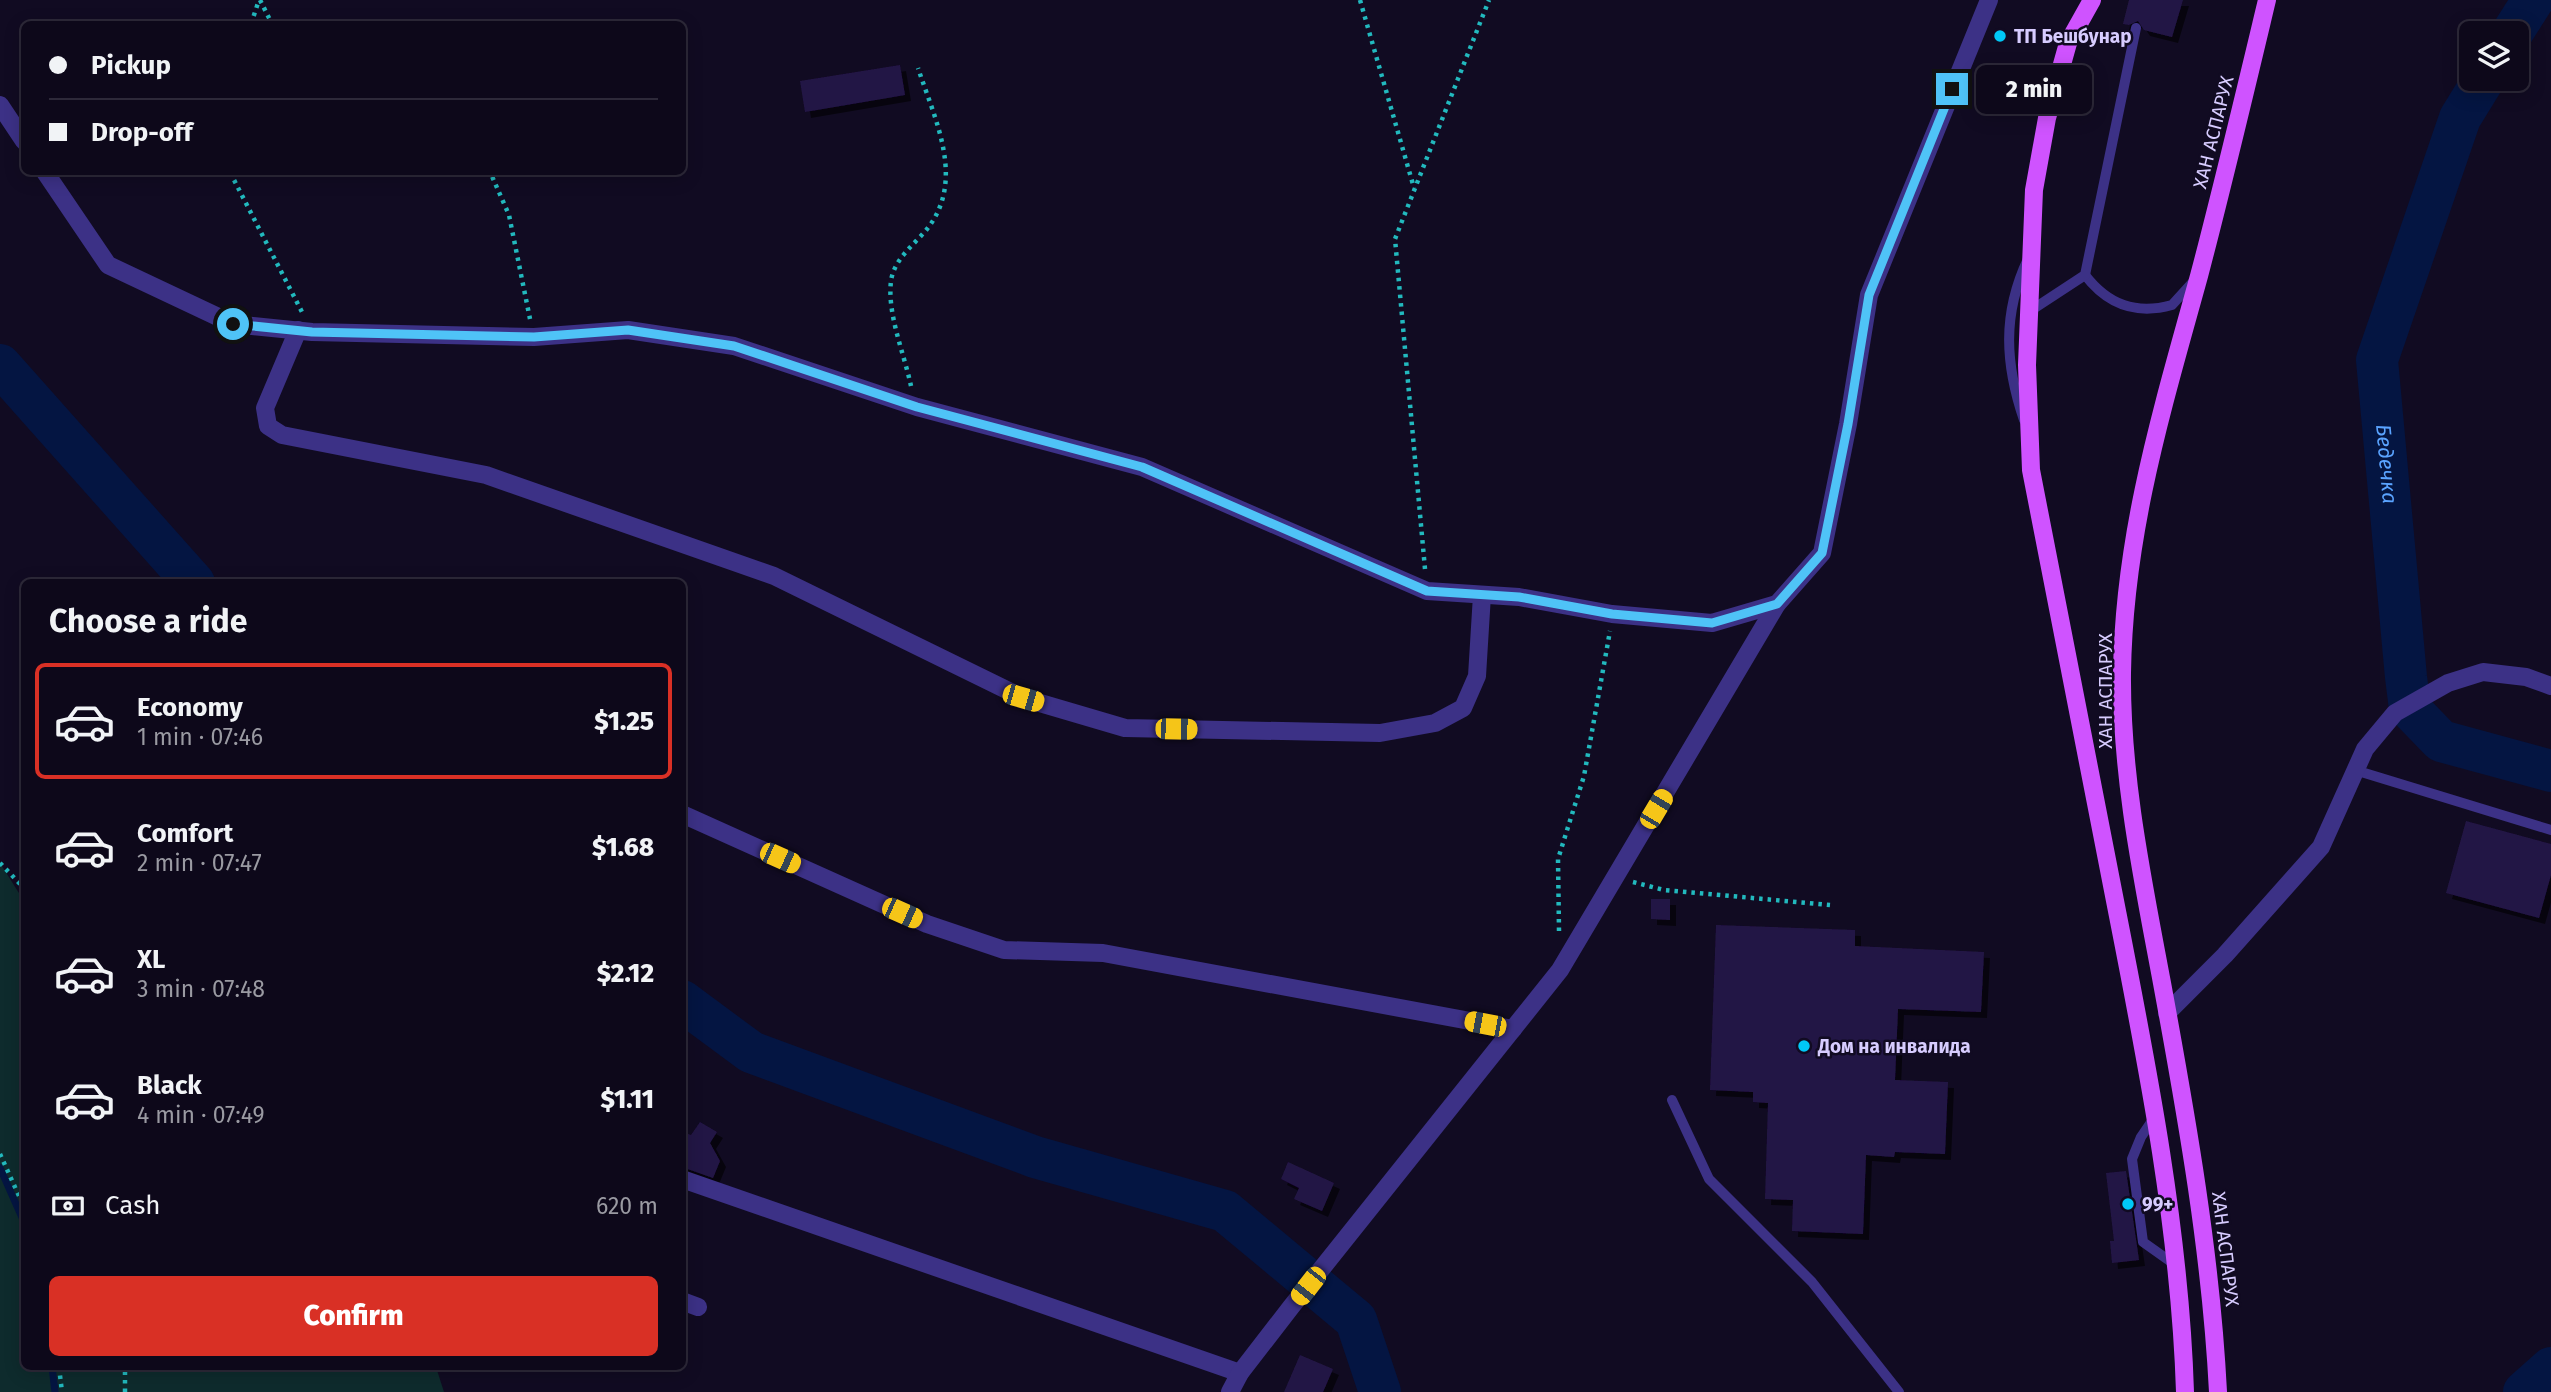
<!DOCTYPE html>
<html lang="en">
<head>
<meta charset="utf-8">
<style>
  :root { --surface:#0d081a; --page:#161123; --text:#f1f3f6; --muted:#9a9aa2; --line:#2d2939; --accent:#d93025 }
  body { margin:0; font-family:"Fira Sans",sans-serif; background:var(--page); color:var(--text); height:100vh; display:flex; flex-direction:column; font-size:26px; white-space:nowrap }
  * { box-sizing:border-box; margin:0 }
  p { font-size:23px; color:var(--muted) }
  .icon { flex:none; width:38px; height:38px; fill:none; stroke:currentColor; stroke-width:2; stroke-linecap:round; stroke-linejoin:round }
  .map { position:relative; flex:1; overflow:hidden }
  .panel { position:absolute; left:21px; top:579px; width:665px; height:791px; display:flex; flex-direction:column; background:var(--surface); border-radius:10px; box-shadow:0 4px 18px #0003,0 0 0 2px var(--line) }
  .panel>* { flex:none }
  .top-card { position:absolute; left:21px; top:21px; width:665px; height:154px; border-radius:10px; box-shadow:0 4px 18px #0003,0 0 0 2px var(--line); display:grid; align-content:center; height:154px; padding:0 28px; background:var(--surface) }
  .buttons { position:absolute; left:2459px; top:21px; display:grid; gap:14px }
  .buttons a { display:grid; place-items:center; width:70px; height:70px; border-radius:10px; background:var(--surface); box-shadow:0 4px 18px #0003,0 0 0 2px var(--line); font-size:35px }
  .end { position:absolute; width:32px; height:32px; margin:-16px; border:9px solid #4fc3f7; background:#111; box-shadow:0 0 0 4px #111 }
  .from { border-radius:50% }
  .bubble { position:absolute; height:49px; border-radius:10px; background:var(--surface); box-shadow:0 4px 18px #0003,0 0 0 2px var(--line); font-size:23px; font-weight:800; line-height:49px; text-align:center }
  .car { position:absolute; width:21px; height:42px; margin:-21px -10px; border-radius:9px; box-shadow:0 0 5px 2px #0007; background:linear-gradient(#f5c518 24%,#345 0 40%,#f5c518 0 76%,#345 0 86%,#f5c518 0) }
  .top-card b { display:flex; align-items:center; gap:24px; height:66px; font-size:26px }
  .top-card b+b { border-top:2px solid var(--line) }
  .top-card i { width:18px; height:18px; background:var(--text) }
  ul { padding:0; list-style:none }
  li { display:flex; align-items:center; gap:21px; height:116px; margin:0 14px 10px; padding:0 14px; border:4px solid transparent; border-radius:10px }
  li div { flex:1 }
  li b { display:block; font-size:26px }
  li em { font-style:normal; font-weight:800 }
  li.selected { border-color:var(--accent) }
  li>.icon { width:63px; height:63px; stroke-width:1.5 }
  h2 { padding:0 28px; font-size:32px; line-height:84px }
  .pay { display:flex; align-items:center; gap:18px; height:77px; padding:0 28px; font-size:26px }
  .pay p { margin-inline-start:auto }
  .cta { display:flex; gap:14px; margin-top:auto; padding:14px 28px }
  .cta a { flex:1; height:80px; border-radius:10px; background:var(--accent); color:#fff; font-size:28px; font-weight:800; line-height:80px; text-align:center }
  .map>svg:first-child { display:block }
  .green { fill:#0e2b2d }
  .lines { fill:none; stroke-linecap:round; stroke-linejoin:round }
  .stream { stroke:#041542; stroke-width:7 }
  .river { stroke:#041542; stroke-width:42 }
  .building { fill:#231545; filter:url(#shadow) }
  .path { stroke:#22b9be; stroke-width:4.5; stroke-dasharray:3.5 5; stroke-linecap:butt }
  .service { stroke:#3c3186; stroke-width:10 }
  .minor { stroke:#3c3186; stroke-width:18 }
  .primary { stroke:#cf53ff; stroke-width:18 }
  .route { stroke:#4fc3f7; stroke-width:9 }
  .poi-dot { fill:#00c8f7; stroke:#110b22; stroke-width:2.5 }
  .labels { text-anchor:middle; stroke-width:5; stroke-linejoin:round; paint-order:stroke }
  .poi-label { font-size:19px; font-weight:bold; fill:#d7ccff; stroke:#110b22; text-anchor:start }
  .street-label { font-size:19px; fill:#d7ccff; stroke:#110b22 }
  .water-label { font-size:21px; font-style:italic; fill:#5aa3ff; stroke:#110b22 }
</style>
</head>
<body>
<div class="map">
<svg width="2551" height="1392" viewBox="0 0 2551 1392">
  <defs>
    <filter id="shadow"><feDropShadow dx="6" dy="6" stdDeviation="0" flood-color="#0009"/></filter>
  </defs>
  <rect width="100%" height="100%" fill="#110b22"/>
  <!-- green -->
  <path class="green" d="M0 863 24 901V1367H436L444 1392H0Z"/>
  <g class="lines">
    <!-- stream -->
    <g class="stream">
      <path d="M0 1168 24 1222"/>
      <path d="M52 1367 55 1392"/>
    </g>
    <!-- river -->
    <g class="river">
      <path d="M2512 33 2533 0"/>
      <path id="s1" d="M2484 79 2460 118 2377 360 2406 677 2410 709 2441 741 2551 771"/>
      <path d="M0 365 194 583"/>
      <path d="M682 1001 751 1052 1035 1157 1225 1211 1356 1320 1380 1392"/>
      <path d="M2524 1392 2551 1368"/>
    </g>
  </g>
  <!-- building -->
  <g class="building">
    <path d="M2129 0H2183L2172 37 2144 30 2138 21 2129 25 2123 24Z"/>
    <path d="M900 65 905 95 805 112 800 81Z"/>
    <path d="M2466 821 2551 844V875L2539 918 2446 893Z"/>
    <path d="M1651 899H1670V920L1651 919Z"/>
    <path d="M1716 925 1855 930V946L1984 952 1981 1012 1898 1009 1895 1080 1948 1082 1945 1154 1895 1152 1894 1157 1866 1155 1863 1234 1792 1231 1793 1200 1765 1199 1768 1103 1753 1102V1092L1710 1090Z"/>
    <path d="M700 1122 717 1132 710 1143 720 1161 713 1178 682 1167V1132L691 1135Z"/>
    <path d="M1288 1162 1334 1183 1322 1211 1294 1199 1299 1188 1281 1179Z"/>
    <path d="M2126 1171 2139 1260 2112 1263 2110 1241H2114L2106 1173Z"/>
    <path d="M1300 1355 1333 1369 1323 1392H1284Z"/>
  </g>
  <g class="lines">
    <!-- path -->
    <g class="path">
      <path d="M260 0 272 24"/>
      <path d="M1360 0 1414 188"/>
      <path d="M251 24 259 0"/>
      <path d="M234 172 233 178 302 312"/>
      <path d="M486 172 491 174 509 215 530 319"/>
      <path d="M911 386C904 353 887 314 891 281 894 259 914 245 927 229 966 180 935 120 918 68"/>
      <path d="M1425 569 1395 239 1489 0"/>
      <path d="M0 863 24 888"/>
      <path d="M1633 882 1664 890 1830 905"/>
      <path d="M1559 931 1558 859 1584 776 1610 631"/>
      <path d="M0 1154 24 1207"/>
      <path d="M59 1367 62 1392"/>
      <path d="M125 1392V1367"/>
    </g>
    <!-- service -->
    <g class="service">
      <path d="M2085 275C2108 305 2136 315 2172 305L2192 283"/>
      <path d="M2030 311 2085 275 2136 28"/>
      <path d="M2024 420C2005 364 2002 314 2028 259"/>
      <path d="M2358 771 2551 830"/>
      <path d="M1672 1100 1709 1179 1812 1282 1899 1392"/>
      <path d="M2154 1118 2141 1137 2132 1159 2143 1242 2174 1264"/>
    </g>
    <!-- minor -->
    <g class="minor">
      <path d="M0 105 24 141"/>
      <path d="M45 172 108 265 233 324 312 332 534 337 628 330 734 346 917 407 1142 467 1427 591 1519 597 1612 614 1712 623 1777 604 1822 553 1848 424 1869 295 1989 0"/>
      <path d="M298 330 265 408 268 426 282 435 486 475 774 576 1023 698 1125 728 1380 733 1435 723 1463 708 1477 676 1482 595"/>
      <path d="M682 814 927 924 1004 950 1103 953 1513 1029"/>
      <path d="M2167 1013 2225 955 2321 847 2365 749 2395 713 2448 683 2483 672 2526 677 2551 686"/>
      <path d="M682 1179 1240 1373"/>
      <path d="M682 1301 698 1307"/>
      <path d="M1230 1392 1240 1373 1291 1307 1560 970 1777 604"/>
    </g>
    <!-- primary -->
    <g class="primary">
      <path d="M2092 0 2068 43 2047 118 2034 190 2027 365 2031 470C2059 617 2088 764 2117 911 2148 1069 2180 1231 2185 1392"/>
      <path d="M2218 1392C2211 1254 2187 1119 2162 983 2143 881 2121 778 2122 673 2124 533 2162 410 2199 276 2223 185 2245 92 2267 0"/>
    </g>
  </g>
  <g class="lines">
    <!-- route -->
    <path class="route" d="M233 324 312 332 534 337 628 330 734 346 917 407 1142 467 1427 591 1519 597 1612 614 1712 623 1777 604 1822 553 1848 424 1869 295 1952 89"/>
  </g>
  <!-- markers -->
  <g class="poi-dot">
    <circle cx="2000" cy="36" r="7"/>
    <circle cx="1804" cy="1046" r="7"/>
    <circle cx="2128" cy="1204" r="7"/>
  </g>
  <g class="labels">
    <!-- poi labels -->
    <g class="poi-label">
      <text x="2014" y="43">ТП Бешбунар</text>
      <text x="1818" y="1053">Дом на инвалида</text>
      <text x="2142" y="1211">99+</text>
    </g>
    <!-- street labels -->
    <g class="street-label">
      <text transform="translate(2213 132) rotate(-76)" y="7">ХАН АСПАРУХ</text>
      <text transform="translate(2105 691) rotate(-90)" y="7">ХАН АСПАРУХ</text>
      <text transform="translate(2226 1249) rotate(83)" y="7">ХАН АСПАРУХ</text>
    </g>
    <!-- water labels -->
    <g class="water-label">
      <text dy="7" stroke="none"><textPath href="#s1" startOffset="406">Бедечка</textPath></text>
    </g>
  </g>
</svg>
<div class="buttons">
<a><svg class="icon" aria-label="layers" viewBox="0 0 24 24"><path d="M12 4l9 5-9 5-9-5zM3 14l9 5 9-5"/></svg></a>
</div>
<i class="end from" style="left:233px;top:324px"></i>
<i class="end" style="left:1952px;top:89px"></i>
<div class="bubble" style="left:1976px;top:65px;width:116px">2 min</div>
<i class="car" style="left:1023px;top:698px;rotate:106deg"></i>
<i class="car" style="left:1176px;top:729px;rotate:91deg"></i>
<i class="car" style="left:1656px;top:809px;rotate:31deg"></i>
<i class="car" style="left:780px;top:858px;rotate:114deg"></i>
<i class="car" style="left:902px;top:913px;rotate:114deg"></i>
<i class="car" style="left:1485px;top:1024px;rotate:281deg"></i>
<i class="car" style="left:1308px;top:1286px;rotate:218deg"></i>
<div class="top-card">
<b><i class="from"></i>Pickup</b>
<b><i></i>Drop-off</b>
</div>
<section class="panel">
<h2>Choose a ride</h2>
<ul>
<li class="selected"><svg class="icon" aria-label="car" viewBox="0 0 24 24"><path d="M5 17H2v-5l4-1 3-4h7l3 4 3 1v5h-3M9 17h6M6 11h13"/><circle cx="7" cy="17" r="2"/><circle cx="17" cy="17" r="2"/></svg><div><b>Economy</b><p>1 min · 07:46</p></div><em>$1.25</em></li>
<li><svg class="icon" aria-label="car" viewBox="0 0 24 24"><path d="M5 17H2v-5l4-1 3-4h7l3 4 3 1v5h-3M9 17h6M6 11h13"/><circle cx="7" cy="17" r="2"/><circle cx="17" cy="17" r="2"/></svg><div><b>Comfort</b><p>2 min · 07:47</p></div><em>$1.68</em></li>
<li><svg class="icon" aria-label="car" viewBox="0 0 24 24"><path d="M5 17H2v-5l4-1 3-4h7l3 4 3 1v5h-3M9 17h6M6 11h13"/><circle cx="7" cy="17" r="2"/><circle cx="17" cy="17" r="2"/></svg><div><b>XL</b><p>3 min · 07:48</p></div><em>$2.12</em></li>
<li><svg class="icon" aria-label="car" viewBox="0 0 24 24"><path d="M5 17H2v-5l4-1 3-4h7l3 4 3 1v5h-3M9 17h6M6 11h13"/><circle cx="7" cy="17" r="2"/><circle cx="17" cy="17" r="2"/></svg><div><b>Black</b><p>4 min · 07:49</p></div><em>$1.11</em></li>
</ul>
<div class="pay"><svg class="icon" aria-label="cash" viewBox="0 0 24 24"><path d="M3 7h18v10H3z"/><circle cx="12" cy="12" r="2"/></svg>Cash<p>620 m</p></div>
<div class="cta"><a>Confirm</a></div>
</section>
</div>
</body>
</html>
